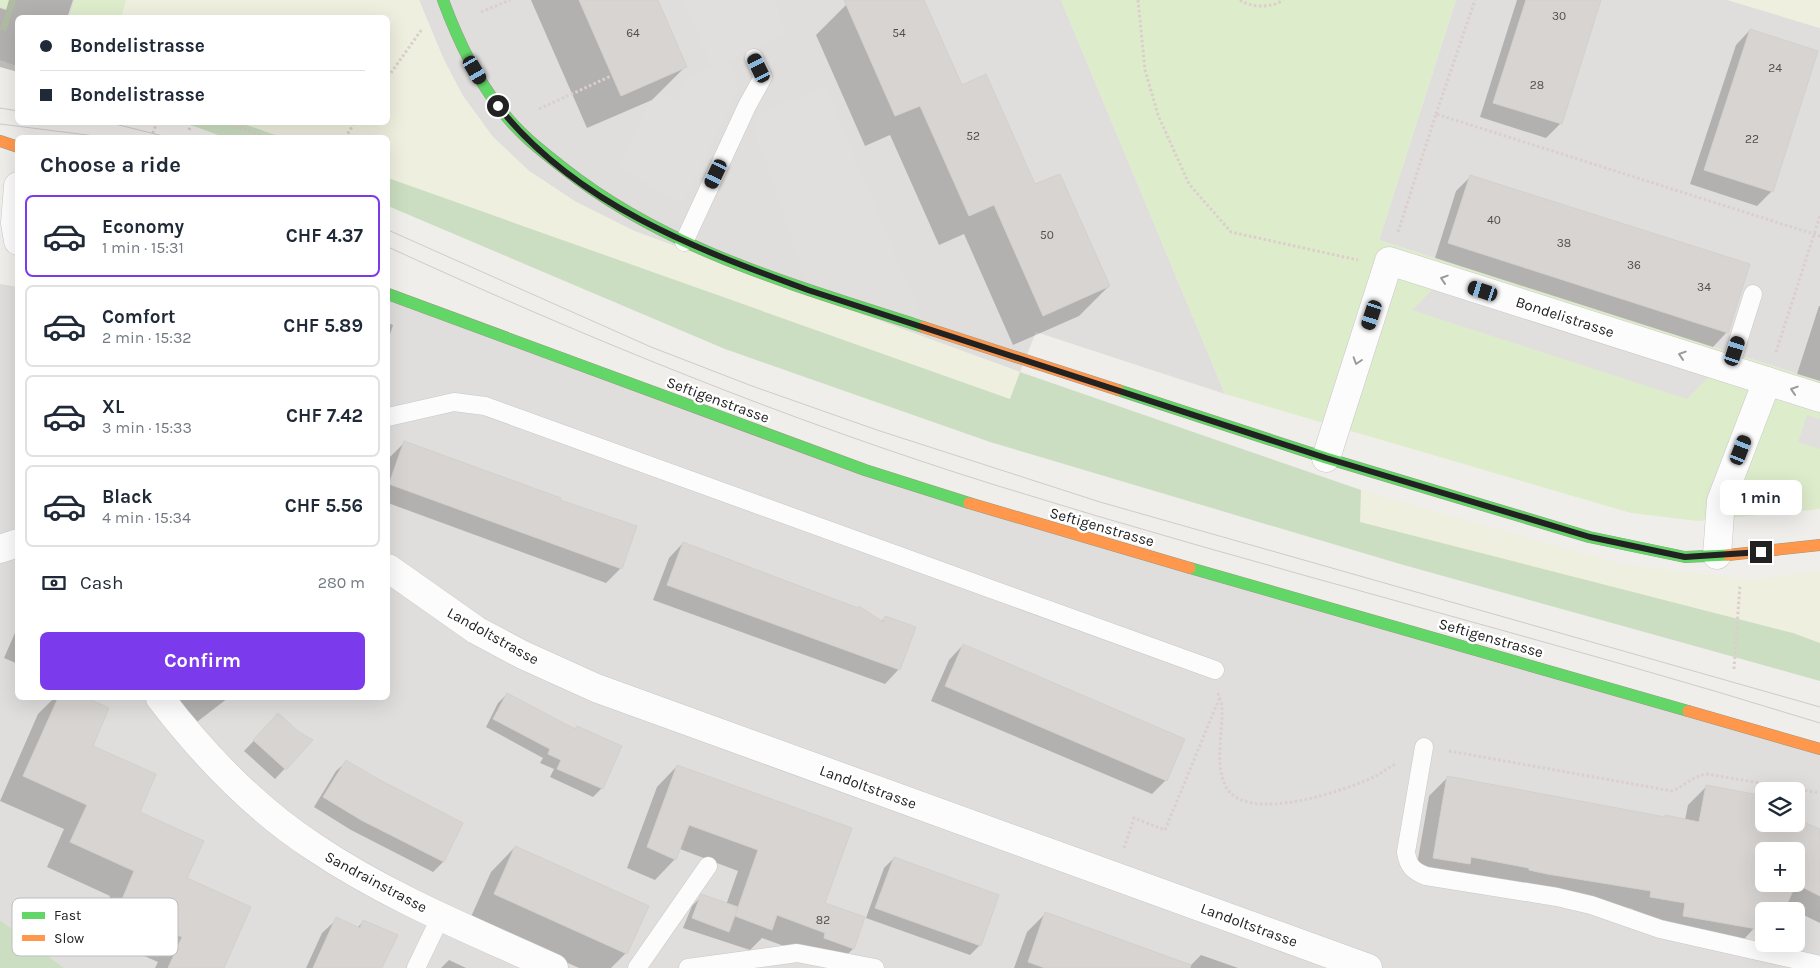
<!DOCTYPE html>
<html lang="en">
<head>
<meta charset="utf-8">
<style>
  :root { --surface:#fff; --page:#f6f6f7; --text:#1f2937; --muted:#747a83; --line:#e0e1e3; --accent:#7c3aed }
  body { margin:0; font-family:Karla,sans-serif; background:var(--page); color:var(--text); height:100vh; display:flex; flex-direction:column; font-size:19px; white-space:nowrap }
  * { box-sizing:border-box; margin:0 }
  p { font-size:16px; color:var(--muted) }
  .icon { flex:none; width:28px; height:28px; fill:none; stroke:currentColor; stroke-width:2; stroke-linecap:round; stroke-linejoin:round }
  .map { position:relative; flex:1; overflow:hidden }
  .details { position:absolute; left:15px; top:135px; width:375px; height:565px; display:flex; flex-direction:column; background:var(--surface); border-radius:8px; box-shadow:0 5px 20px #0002 }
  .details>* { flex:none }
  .hud { position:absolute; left:15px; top:15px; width:375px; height:110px; border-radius:8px; box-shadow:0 5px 20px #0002; display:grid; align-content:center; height:110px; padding:0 25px; background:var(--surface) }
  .tools { position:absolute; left:1755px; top:782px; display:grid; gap:10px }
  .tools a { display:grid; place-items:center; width:50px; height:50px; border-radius:8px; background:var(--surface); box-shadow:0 5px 20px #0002; font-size:25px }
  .end { position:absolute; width:22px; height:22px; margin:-11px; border:6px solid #222; background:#fff; box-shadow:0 0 0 2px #fff }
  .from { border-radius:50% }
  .bubble { position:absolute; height:35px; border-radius:8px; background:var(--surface); box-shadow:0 5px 20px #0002; font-size:16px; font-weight:700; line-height:35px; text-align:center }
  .car { position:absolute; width:15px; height:30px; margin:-15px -8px; border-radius:6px; box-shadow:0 0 4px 1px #0007; background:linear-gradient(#222 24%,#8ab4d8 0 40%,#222 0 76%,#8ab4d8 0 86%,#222 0) }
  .hud b { display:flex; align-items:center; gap:18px; height:48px; font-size:19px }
  .hud b+b { border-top:1px solid var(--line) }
  .hud i { width:12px; height:12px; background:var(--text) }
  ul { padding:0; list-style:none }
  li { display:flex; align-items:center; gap:15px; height:82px; margin:0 10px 8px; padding:0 15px; border:2px solid var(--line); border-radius:8px }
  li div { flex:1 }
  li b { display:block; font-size:19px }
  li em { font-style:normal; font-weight:700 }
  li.selected { border-color:var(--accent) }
  li>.icon { width:45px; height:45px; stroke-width:1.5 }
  h2 { padding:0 25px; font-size:22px; line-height:60px }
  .pay { display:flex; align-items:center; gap:12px; height:55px; padding:0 25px; font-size:19px }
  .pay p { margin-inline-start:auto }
  .cta { display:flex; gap:10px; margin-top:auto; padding:10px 25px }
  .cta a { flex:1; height:58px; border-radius:8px; background:var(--accent); color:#fff; font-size:20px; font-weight:700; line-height:58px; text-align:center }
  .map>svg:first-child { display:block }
  .residential { fill:#dfdedc; fill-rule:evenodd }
  .farmland { fill:#efefdf }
  .grass { fill:#ddeccb }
  .forest { fill:#cbdec1 }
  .parking { fill:#e0dfde }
  .shadow { fill:#0003; fill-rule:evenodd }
  .building { fill:#d7d4d2; stroke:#d3d0cc; fill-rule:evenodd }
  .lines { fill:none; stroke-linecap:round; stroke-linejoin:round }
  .lane-casing { stroke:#c9c8c7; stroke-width:19 }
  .street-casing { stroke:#c9c8c7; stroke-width:29 }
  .fast-casing { stroke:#999a82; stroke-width:12 }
  .slow-casing { stroke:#999a82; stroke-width:12 }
  .path { stroke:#dccecd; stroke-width:3; stroke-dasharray:2.5 2.5; stroke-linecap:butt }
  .lane { stroke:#fdfcfc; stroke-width:18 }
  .street { stroke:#fdfcfc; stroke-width:28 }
  .fast { stroke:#63d668; stroke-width:11 }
  .slow { stroke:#ff974d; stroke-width:11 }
  .tram { stroke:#ccc; stroke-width:1 }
  .oneway { stroke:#9a9a9a }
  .route { stroke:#222; stroke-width:6 }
  .labels { text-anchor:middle; stroke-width:5; stroke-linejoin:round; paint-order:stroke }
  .number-label { font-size:12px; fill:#4f4e4e }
  .street-label { font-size:15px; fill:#222; stroke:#fff }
  .key { fill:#fff; stroke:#bdbdbd; stroke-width:1 }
  .key-label { font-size:14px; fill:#222 }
</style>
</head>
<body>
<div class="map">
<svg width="1820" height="968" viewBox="0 0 1820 968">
  <rect width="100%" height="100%" fill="#f0eeeb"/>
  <!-- residential -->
  <g class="residential">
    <path d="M0 0H126L121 17 18 18 17 66 0 60Z"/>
    <path d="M419 0H1061L1225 394 1036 332 1020 372 634 231 576 202 529 171 493 137 463 96 447 67Z"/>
    <path d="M1456 0H1728L1820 28V381L1379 240Z"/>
    <path d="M0 284 18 287V698H388V298L863 471 1820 752V968H64L0 920ZM1764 791H1796V824H1764ZM1764 851H1796V884H1764ZM1764 911H1796V944H1764Z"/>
  </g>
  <!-- farmland -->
  <g class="farmland">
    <path d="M126 0H419L439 50 463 96 493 137 529 171 576 202 634 231 1020 372 1011 399 388 178V138L281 137 241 123 388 122V18H121Z"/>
    <path d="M1728 0H1820V28Z"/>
    <path d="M1361 490 1622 564 1751 580 1820 570V643L1793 633 1359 522Z"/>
  </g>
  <!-- grass -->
  <g class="grass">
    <path d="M0 0H16L6 31 0 29 7 9 0 7Z"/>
    <path d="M74 0H126L121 17H69Z"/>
    <path d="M1061 0H1456L1379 240 1820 381V509L1698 521 1631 513 1225 394Z"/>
  </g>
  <!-- forest -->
  <g class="forest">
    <path d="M185 123H241L281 137H224Z"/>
    <path d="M388 178 1010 399 1020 372 1361 490 1360 522 1793 633 1820 643V681L1400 564 990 442 725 349 388 206Z"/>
    <path d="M0 920 64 968H0Z"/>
  </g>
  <!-- parking -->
  <g class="parking">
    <path d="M684 0H773L788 34 729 60 739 89 683 203 618 168 655 89 676 100 688 78 712 67Z"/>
    <path d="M825 87 926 328 809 290 754 128 761 112Z"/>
    <path d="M1434 288 1709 377 1687 399 1412 310Z"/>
    <path d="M1807 415 1820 419V449L1798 442Z"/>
  </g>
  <!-- shadow -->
  <g class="shadow">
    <path d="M9 0H73L67 18H18V72L0 67V8L6 10Z"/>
    <path d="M531 0H657L686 66 652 100 587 128Z"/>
    <path d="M857 0H923L961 86 1109 286 1079 316 1013 345 964 234 939 245 890 135 865 146 816 35 846 5Z"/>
    <path d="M1517 0H1600L1561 123 1546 138 1480 117Z"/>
    <path d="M1750 30 1772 191 1757 206 1690 184 1736 45Z"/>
    <path d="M1471 176 1727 332 1713 347 1435 258 1456 191Z"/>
    <path d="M1819 306H1820V381L1797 374Z"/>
    <path d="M388 323 393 325 388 341Z"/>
    <path d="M405 442 559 500 621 568 606 583 388 503V464L390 457Z"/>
    <path d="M683 543 881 622 886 617 899 669 885 684 653 600 669 558Z"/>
    <path d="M18 626V664L4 658Z"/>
    <path d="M963 645 1166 780 1152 794 931 701 949 660Z"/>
    <path d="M507 694 602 788 593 797 550 777 554 769 540 763 543 758 486 727 498 703Z"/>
    <path d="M54 698H82L107 709 91 746 185 879 222 968H155L158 962 94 934 110 896 47 867 64 829 0 801 38 714Z"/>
    <path d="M172 698H228L193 725Z"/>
    <path d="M269 725 298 733 311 741 275 779 244 751Z"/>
    <path d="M346 762 377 780 462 824 443 862 433 872 351 830 314 807 336 771Z"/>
    <path d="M677 766 823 904 853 949 833 968 806 954 762 938 750 950 683 928 692 906 702 896 726 905 738 871 680 849 675 859 655 880 627 868 657 787Z"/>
    <path d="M1448 777 1663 818 1665 817 1685 820 1688 805 1706 787 1764 824H1796L1798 821 1820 831V923L1785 906 1782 911H1764V928L1756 926 1737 947 1665 935 1667 921 1632 916 1633 909 1415 876 1429 796ZM1764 851H1796V884H1764Z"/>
    <path d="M515 847 626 953 611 968H579L470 919 491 872Z"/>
    <path d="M894 858 980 945 970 955 866 918 884 868Z"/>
    <path d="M1046 913 1190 966 1201 955 1238 968H1014L1027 932Z"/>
    <path d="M337 919 357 928 364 921 374 968H306L322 933Z"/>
    <path d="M449 960 466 968H441Z"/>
  </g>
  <!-- building -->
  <g class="building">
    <path d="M579 0H658L687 67 621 96Z"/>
    <path d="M844 0H924L962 85 986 74 1035 184 1060 174 1110 286 1043 316 994 205 969 216 920 106 895 116Z"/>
    <path d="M1526 0H1601L1562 124 1493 103Z"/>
    <path d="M1750 29 1818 51 1773 192 1704 170Z"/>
    <path d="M1470 175 1750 264 1728 333 1448 243Z"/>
    <path d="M404 441 561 498 560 500 637 526 622 569 389 484Z"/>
    <path d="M683 542 858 608 859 606 883 622 885 616 916 627 900 670 667 585Z"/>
    <path d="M963 644 1185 739 1167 781 945 686Z"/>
    <path d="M507 693 575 729 577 726 622 746 603 789 557 769 561 760 548 754 550 749 493 719Z"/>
    <path d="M58 698H87L109 708 93 746 156 774 140 812 204 841 187 878 251 907 224 968H168L182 937 118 909 134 871 70 842 87 805 23 776Z"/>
    <path d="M278 713 299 732 313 740 286 770 253 740Z"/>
    <path d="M346 760 378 779 463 823 444 862 361 820 323 797Z"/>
    <path d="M677 765 852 828 825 903 865 917 854 949 824 938 825 933 777 915 772 930 735 916 758 850 689 825 676 860 647 847Z"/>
    <path d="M1447 776 1665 817V815L1699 822 1706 785 1764 796V824H1796V809L1799 820 1820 829V896L1796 884 1784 911 1767 905 1765 911H1760L1757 929 1683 916 1685 903 1650 897 1651 891 1547 874 1529 870V868L1471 857 1470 864 1433 858ZM1764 851H1796V884H1764Z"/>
    <path d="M515 846 649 906 627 954 494 894Z"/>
    <path d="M894 857 999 895 981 946 875 908Z"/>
    <path d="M701 894 738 907 729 932 692 918Z"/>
    <path d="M1045 912 1191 965 1190 968H1045L1028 962Z"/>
    <path d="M336 917 360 928 363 920 398 935 382 968H313Z"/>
  </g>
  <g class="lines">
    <defs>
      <g id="lane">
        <path d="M684 242 747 106 763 77 754 58"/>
        <path d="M1729 370 1753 294"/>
        <path d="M388 417 454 402 485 406 1215 670"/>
        <path d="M1424 747 1406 852C1408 866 1413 871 1426 876L1557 897 1591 905 1660 929 1820 965"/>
        <path d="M416 968 441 916"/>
        <path d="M637 968 708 866"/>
        <path d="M688 968 797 953 875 968"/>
      </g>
      <g id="street">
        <path d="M18 186 15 223 18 241"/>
        <path d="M1326 458 1389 261 1820 398"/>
        <path d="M0 549 18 543"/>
        <path d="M1717 555 1721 501 1767 381"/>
        <path d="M388 568 476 630 523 655 596 688 1368 968"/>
        <path d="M160 698C203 754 254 808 314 847 388 897 473 931 554 968"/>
      </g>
      <g id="fast">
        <path d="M443 0C457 38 474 75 499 107 516 131 539 149 562 167 667 251 798 286 923 327"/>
        <path d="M388 294 865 470 969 503"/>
        <path d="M1118 390 1326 458 1589 537 1685 557 1728 555"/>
        <path d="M1190 568 1688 711"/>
      </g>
      <g id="slow">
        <path d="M0 141 18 147"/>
        <path d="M923 327 1118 390"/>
        <path d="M969 503 1190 568"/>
        <path d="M1728 555 1820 545"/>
        <path d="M1688 711 1820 749"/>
      </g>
    </defs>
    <!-- lane casing -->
    <use href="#lane" class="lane-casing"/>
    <!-- street casing -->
    <use href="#street" class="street-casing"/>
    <!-- fast casing -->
    <use href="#fast" class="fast-casing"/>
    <!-- slow casing -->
    <use href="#slow" class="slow-casing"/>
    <!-- path -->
    <g class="path">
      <path d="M1138 0 1145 70 1158 115 1189 184 1231 232 1358 260"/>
      <path d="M1240 0C1251 8 1272 8 1283 0"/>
      <path d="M481 12 510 0"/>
      <path d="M388 77 422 29"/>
      <path d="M539 109 611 76"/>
      <path d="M1436 114 1475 0"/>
      <path d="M225 122 268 138"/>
      <path d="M189 130 192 122"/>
      <path d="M151 138 157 122"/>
      <path d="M345 138 355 122"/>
      <path d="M1398 232 1436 114 1820 236"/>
      <path d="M1776 352 1820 216"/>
      <path d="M1734 669 1740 585"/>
      <path d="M1218 693C1219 698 1222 703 1222 708 1223 732 1214 764 1226 787 1247 825 1347 790 1376 776 1383 772 1389 767 1396 764"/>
      <path d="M1449 751 1672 791C1685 786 1692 776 1707 774L1820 793"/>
      <path d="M1124 848 1134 818 1165 830 1219 699"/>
    </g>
    <!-- lane -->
    <use href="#lane" class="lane"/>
    <!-- street -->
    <use href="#street" class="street"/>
    <!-- fast -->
    <use href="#fast" class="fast"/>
    <!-- slow -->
    <use href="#slow" class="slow"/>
    <!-- tram -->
    <g class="tram">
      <path d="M0 108 18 111"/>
      <path d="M107 122 171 138"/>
      <path d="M0 124 111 138"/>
      <path d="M388 230 651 347 752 386 877 430 1100 502 1820 707"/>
      <path d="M388 247C586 338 787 420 995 485 1268 570 1547 638 1820 723"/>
    </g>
  </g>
  <!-- one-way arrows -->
  <defs><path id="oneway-chevron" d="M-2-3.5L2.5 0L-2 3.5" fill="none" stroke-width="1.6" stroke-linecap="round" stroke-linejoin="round" transform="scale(1.25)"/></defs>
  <g class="oneway">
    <use href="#oneway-chevron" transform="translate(1444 279) rotate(-162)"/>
    <use href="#oneway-chevron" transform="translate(1682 355) rotate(-162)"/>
    <use href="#oneway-chevron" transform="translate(1357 361) rotate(108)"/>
    <use href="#oneway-chevron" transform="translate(1794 390) rotate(-162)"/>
  </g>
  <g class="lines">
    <!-- route -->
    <path class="route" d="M498 106C575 204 696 249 808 290L1326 458 1590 537 1685 557 1761 552"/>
  </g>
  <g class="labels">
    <!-- number labels -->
    <g class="number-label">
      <text x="1559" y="20">30</text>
      <text x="633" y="37">64</text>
      <text x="899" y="37">54</text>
      <text x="1775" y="72">24</text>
      <text x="1537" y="89">28</text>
      <text x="973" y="140">52</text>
      <text x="1752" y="143">22</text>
      <text x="1494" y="224">40</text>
      <text x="1047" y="239">50</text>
      <text x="1564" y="247">38</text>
      <text x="1634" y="269">36</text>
      <text x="1704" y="291">34</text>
      <text x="823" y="924">82</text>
    </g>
    <!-- street labels -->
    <g class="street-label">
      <text transform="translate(1565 317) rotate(18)" y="5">Bondelistrasse</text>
      <text transform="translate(718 400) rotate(20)" y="5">Seftigenstrasse</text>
      <text transform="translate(1102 527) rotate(16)" y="5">Seftigenstrasse</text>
      <text transform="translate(493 636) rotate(29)" y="5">Landoltstrasse</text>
      <text transform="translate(1491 638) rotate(16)" y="5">Seftigenstrasse</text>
      <text transform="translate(868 787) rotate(20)" y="5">Landoltstrasse</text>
      <text transform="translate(376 882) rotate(28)" y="5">Sandrainstrasse</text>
      <text transform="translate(1249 925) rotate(20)" y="5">Landoltstrasse</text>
    </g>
  </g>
  <!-- legend -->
  <rect x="12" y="898" width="166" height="58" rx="8" class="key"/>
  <rect x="22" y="912" width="23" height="7" fill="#63d668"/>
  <rect x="22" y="935" width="23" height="6" fill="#ff974d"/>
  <g class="key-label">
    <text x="54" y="920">Fast</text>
    <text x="54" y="943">Slow</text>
  </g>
</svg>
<div class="tools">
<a><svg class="icon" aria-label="layers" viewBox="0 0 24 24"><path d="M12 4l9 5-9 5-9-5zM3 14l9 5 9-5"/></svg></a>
<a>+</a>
<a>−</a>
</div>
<i class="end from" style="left:498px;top:106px"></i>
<i class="end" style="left:1761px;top:552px"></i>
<div class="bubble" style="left:1720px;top:480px;width:82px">1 min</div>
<i class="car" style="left:759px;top:68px;rotate:334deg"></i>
<i class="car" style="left:475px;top:70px;rotate:150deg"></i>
<i class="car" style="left:716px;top:174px;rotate:205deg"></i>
<i class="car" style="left:1483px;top:291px;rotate:288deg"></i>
<i class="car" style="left:1372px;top:315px;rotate:198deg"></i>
<i class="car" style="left:1735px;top:351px;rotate:18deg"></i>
<i class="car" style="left:1741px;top:450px;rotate:21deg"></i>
<div class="hud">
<b><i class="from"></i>Bondelistrasse</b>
<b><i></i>Bondelistrasse</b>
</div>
<section class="details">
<h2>Choose a ride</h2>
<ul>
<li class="selected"><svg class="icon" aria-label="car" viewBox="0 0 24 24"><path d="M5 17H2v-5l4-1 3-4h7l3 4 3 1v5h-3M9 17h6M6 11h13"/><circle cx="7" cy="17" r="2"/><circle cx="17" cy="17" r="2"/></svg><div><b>Economy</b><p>1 min · 15:31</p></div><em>CHF 4.37</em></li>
<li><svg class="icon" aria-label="car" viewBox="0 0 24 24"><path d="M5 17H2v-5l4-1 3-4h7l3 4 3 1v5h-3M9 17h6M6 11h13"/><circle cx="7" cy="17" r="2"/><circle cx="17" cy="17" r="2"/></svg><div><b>Comfort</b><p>2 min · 15:32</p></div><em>CHF 5.89</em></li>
<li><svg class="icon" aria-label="car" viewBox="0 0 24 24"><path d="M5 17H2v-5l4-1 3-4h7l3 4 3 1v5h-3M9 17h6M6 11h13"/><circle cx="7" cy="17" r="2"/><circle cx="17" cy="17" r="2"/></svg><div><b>XL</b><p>3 min · 15:33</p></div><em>CHF 7.42</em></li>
<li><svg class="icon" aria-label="car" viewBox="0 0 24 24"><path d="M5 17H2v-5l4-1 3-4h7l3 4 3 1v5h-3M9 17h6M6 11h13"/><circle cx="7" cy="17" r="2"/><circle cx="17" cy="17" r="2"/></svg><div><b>Black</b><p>4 min · 15:34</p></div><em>CHF 5.56</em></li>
</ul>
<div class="pay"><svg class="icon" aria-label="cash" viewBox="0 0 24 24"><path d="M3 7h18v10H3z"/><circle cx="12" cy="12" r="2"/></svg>Cash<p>280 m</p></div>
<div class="cta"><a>Confirm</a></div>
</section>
</div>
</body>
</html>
